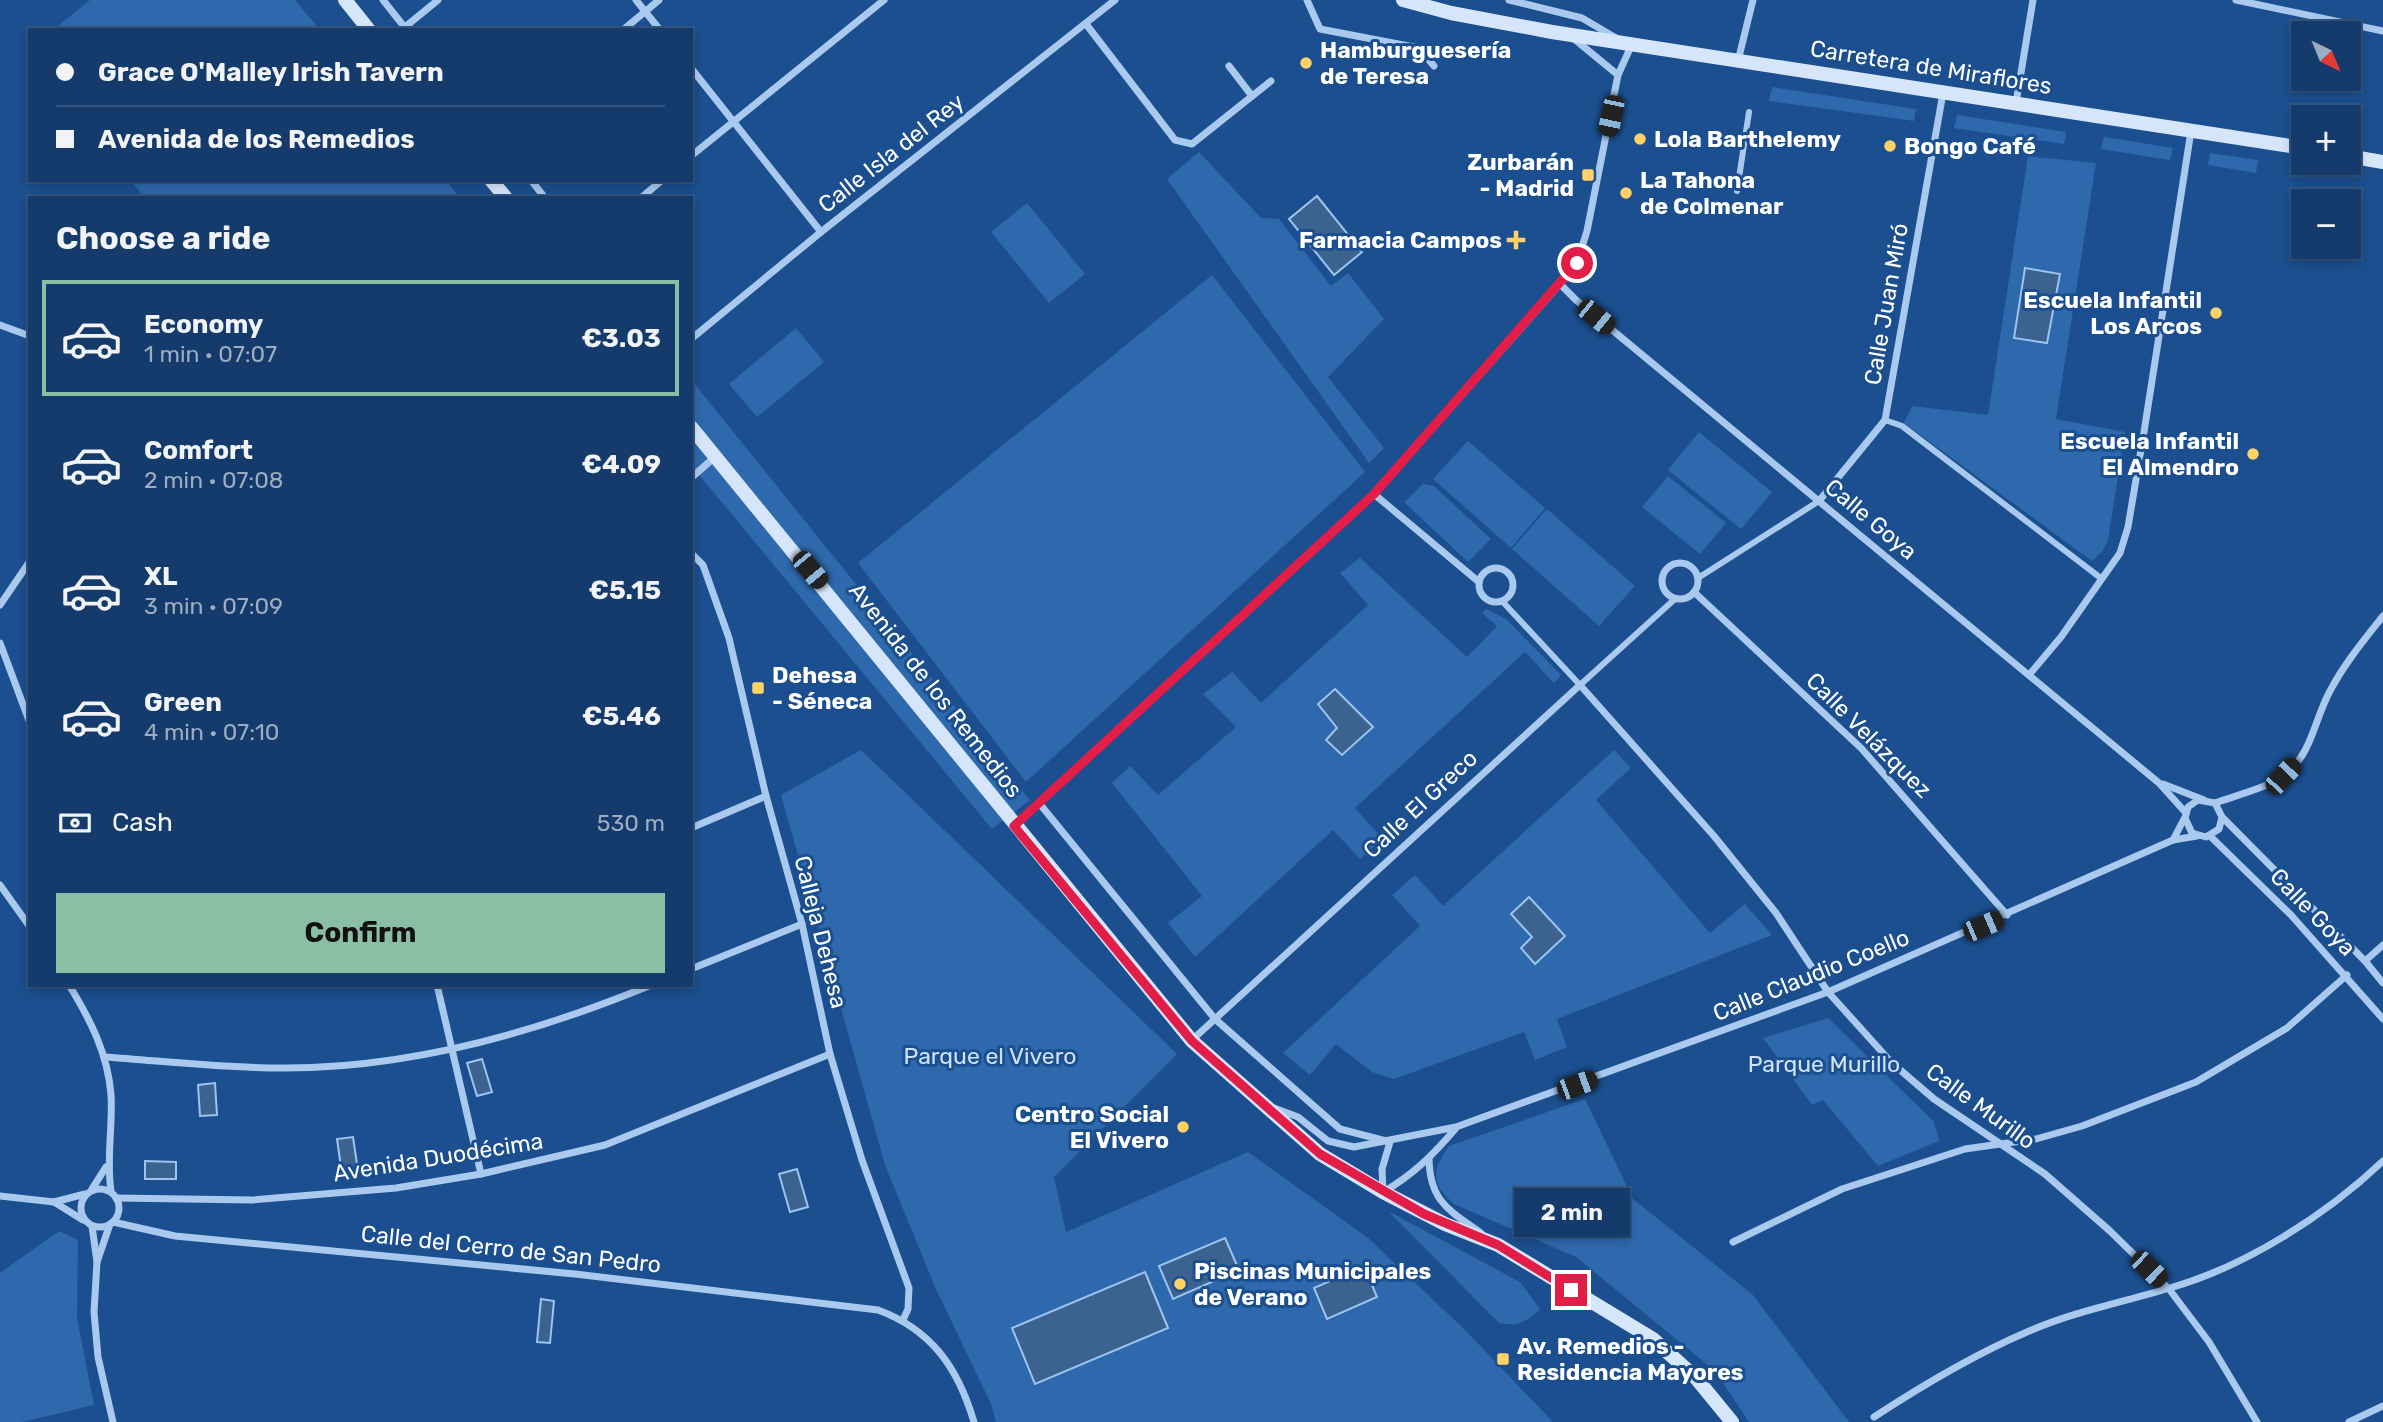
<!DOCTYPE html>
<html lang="en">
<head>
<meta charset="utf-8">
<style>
  :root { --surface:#143b6b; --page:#1d4271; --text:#f1f3f6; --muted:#9dadc1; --line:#33557e; --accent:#8abfa5 }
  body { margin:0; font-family:Rubik,sans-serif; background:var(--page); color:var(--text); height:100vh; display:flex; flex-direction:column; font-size:26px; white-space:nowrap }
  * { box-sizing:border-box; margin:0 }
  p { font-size:23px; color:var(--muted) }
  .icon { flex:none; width:38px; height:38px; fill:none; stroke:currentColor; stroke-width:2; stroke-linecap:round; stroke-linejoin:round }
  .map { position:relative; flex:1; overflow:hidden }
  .drawer { position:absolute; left:28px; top:196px; width:665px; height:791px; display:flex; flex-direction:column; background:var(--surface); border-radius:0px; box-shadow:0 4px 10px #0003,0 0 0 2px var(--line) }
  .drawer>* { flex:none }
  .guide { position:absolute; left:28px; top:28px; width:665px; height:154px; border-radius:0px; box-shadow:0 4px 10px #0003,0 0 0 2px var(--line); display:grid; align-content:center; height:154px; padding:0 28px; background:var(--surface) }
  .needle { width:46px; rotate:137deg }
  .controls { position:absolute; left:2291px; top:21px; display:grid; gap:14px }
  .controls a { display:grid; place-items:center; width:70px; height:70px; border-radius:0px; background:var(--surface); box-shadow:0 4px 10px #0003,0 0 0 2px var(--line); font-size:35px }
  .end { position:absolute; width:32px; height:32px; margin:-16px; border:9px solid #e11d48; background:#fff; box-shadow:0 0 0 4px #fff }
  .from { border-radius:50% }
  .bubble { position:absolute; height:49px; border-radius:0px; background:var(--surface); box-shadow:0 4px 10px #0003,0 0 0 2px var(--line); font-size:23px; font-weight:700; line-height:49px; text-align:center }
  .car { position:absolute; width:21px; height:42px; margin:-21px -10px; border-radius:9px; box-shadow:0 0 5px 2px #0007; background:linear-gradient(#222 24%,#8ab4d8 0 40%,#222 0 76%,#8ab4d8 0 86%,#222 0) }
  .guide b { display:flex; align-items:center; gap:24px; height:66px; font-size:26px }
  .guide b+b { border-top:2px solid var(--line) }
  .guide i { width:18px; height:18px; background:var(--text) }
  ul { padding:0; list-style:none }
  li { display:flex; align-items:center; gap:21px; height:116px; margin:0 14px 10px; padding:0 14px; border:4px solid transparent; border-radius:0px }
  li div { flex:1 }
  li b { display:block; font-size:26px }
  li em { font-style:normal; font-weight:700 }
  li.active { border-color:var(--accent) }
  li>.icon { width:63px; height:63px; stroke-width:1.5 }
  h2 { padding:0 28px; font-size:32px; line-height:84px }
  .pay { display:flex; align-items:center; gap:18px; height:77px; padding:0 28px; font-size:26px }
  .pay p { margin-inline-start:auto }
  .action { display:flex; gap:14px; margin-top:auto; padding:14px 28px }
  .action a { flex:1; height:80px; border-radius:0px; background:var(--accent); color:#111; font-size:28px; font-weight:700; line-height:80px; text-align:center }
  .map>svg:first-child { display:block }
  .green { fill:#2e69ad }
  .water { fill:#3c6290; stroke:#9cc4f0; stroke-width:2 }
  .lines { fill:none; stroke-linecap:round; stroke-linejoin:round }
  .pedestrian { stroke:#a9c9ee; stroke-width:6 }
  .minor { stroke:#a9c9ee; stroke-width:7 }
  .secondary { stroke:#d6e6fa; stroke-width:14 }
  .route { stroke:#e11d48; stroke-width:9 }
  .poi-dot { fill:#ffd166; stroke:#1b4f8f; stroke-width:2.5 }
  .labels { text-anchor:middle; stroke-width:6; stroke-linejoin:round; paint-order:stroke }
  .poi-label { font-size:23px; font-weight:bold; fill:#fff; stroke:#1b4f8f; text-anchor:start }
  .street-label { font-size:23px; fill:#fff; stroke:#1b4f8f }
  .park-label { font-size:23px; fill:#cfe3fa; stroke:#1b4f8f }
</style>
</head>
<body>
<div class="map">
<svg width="2383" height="1422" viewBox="0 0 2383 1422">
  <rect width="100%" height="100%" fill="#1b4f8f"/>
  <!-- green -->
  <g class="green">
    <path d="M90 0H295L320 30H53Z"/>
    <path d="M1772 87 1916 109 1914 121 1769 101Z"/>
    <path d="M1957 115 2066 132 2064 144 1954 128Z"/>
    <path d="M2104 137 2173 148 2170 160 2101 149Z"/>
    <path d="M1199 152 1261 218 1279 219 1331 286 1348 273 1384 319 1328 377 1384 448 1369 463 1167 179Z"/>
    <path d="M2210 153 2258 160 2256 173 2208 165Z"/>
    <path d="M2028 156 2096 163 2056 419 2125 432 2108 540 2102 552 2092 561 1904 423 1912 406 1988 415Z"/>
    <path d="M130 180H446L460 198H145Z"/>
    <path d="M1027 203 1085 274 1049 303 991 232Z"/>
    <path d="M1212 275 1365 472 1026 782 858 563Z"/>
    <path d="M796 328 824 362 757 417 729 384Z"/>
    <path d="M693 382 1030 800 992 829 691 465Z"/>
    <path d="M1699 432 1772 492 1741 529 1668 470Z"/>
    <path d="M1468 441 1545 508 1511 548 1433 479Z"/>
    <path d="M1668 476 1726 523 1700 554 1642 507Z"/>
    <path d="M1423 484 1434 486 1491 539 1468 562 1404 502Z"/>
    <path d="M1547 509 1635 586 1599 626 1512 549Z"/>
    <path d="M1360 558 1467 657 1497 626 1482 613 1486 609 1506 619 1561 675 1554 683 1525 652 1355 808 1383 839 1360 859 1333 830 1195 957 1168 923 1202 896 1112 783 1130 766 1158 795 1236 727 1203 694 1232 672 1261 703 1368 605 1340 573Z"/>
    <path d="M861 750 1177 1054 1054 1177 1066 1232 1248 1152 1368 1238 1463 1328 1553 1422H996L991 1404 935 1287 885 1165 781 795Z"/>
    <path d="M1614 750 1631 768 1596 800 1710 933 1745 904 1772 935 1557 1019 1567 1047 1535 1060 1524 1032 1394 1079 1372 1072 1336 1044 1310 1075 1283 1053 1420 926 1392 895 1415 875 1443 906Z"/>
    <path d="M1828 1018 1934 1122 1939 1141 1878 1166 1823 1100 1812 1105 1763 1038Z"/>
    <path d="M1585 1099 1633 1199 1753 1295 1849 1422H1749L1715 1371 1576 1257 1454 1204C1431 1184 1431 1171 1449 1146Z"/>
    <path d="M1388 1211 1520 1282 1540 1309C1526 1322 1518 1327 1499 1323Z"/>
    <path d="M59 1231 78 1240 77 1318 94 1405 22 1422H0V1273Z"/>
  </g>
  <!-- water -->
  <g class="water">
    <path d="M1317 196 1362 252 1334 275 1289 219Z"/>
    <path d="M2025 268 2060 274 2047 343 2014 338Z"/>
    <path d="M1335 689 1373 727 1342 755 1326 740 1337 728 1318 704Z"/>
    <path d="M1529 897 1565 936 1535 964 1521 948 1532 937 1511 914Z"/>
    <path d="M482 1059 492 1092 477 1096 467 1063Z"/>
    <path d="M215 1083 217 1115 200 1116 198 1085Z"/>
    <path d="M353 1137 358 1171 342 1174 337 1139Z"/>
    <path d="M145 1161 176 1162V1179H145Z"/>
    <path d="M797 1169 808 1207 790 1212 779 1174Z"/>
    <path d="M1225 1238 1239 1270 1173 1299 1159 1266Z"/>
    <path d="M1364 1266 1377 1297 1327 1319 1314 1288Z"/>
    <path d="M1145 1272 1168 1328 1035 1384 1012 1328Z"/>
    <path d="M541 1299 554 1301 550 1343 537 1342Z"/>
  </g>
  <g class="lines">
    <!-- pedestrian -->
    <g class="pedestrian">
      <path d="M1737 191 1749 112"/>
      <path d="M1885 420 1902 426 2102 579"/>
      <path d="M1698 578 1819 501"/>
      <path d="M1502 601 1580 685 1676 598"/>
    </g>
    <!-- minor -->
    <g class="minor">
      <path d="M383 0 406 29"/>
      <path d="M636 0 660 30"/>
      <path d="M1307 0 1320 29 1419 48 1434 66"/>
      <path d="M1509 0 1582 18 1616 38"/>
      <path d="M2236 0 2383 31"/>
      <path d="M1086 24 1175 140 1192 144 1271 81"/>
      <path d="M405 27 438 0"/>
      <path d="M623 30 659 0"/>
      <path d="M1573 38 1618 75"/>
      <path d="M1738 61 1753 0"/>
      <path d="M1229 66 1252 96"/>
      <path d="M691 68 821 232"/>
      <path d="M2016 103 2033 0"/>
      <path d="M691 156 884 0"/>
      <path d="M531 180 545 198"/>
      <path d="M641 198 662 180"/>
      <path d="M1560 284 1576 300 2159 783 2186 813"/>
      <path d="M0 325 30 336"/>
      <path d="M691 339 821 232 1115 0"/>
      <path d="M691 478 716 456"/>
      <path d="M1374 494 1479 582"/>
      <path d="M1819 501 1885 420 1943 93"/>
      <path d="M691 553 703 565 729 638 766 796 802 924 830 1054 862 1160 909 1288 908 1309 903 1320"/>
      <circle cx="1680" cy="581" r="18"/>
      <circle cx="1496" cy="585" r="17"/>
      <path d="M1694 592 1861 748 2007 915"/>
      <path d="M0 605 30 561"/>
      <path d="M0 643 30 723"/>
      <path d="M2029 675 2061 637 2120 553 2128 527 2144 432 2191 131"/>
      <path d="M2163 784 2204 800"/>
      <path d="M1039 803 1215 1019 1340 1129 1386 1141"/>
      <path d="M2215 803C2234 796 2270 787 2285 775 2313 752 2314 720 2330 691 2344 664 2364 640 2383 616"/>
      <path d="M2222 817 2219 829 2206 837 2192 833 2185 818 2188 807 2198 800 2215 803 2222 817 2365 961 2383 983"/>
      <path d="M1015 825 1374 494 1560 284 1577 263 1587 231 1618 75 1632 44"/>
      <path d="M691 828 766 796"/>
      <path d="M2210 836 2291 915 2383 1019"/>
      <path d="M2173 840 2184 819"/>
      <path d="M0 885 30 927"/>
      <path d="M2365 961 2383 945"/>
      <path d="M691 969 802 924"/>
      <path d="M69 985C90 1019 108 1054 111 1095 113 1127 106 1159 111 1191"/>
      <path d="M437 985 481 1174"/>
      <path d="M1192 1040 1580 685 1714 836 1776 913 1828 992 1891 1062 1934 1099 2045 1174 2110 1231 2169 1289 2209 1342 2257 1422"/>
      <path d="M105 1057C163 1061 222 1068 280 1068 406 1069 535 1033 651 985"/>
      <path d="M1274 1108 1298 1117 1328 1141 1354 1147 1456 1127 1828 992 2173 840 2197 836"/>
      <path d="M1390 1142 1382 1169 1383 1192C1413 1175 1434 1154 1456 1128"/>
      <path d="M1429 1159C1430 1202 1449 1210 1481 1233"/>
      <circle cx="100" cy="1208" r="19"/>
      <path d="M92 1189 106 1167"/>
      <path d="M0 1196 54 1202 85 1194"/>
      <path d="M116 1198 252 1200 396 1188 481 1174 605 1145 830 1054"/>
      <path d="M54 1202 83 1220"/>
      <path d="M113 1222 175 1236 575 1274 878 1310C932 1330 958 1368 974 1422"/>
      <path d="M92 1226 97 1262 94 1312 98 1357 113 1422"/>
      <path d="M1733 1242 1842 1189 1965 1149 2036 1139 2082 1126 2196 1082 2287 1028 2347 975"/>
      <path d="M97 1262 110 1224"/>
      <path d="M1874 1417C1923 1385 1973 1355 2027 1332 2072 1312 2123 1302 2170 1288 2246 1266 2325 1216 2383 1161"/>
      <path d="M2349 1422 2383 1406"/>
    </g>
    <!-- secondary -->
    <g class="secondary">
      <path d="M345 0 369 30"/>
      <path d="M1403 0 1451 13 1552 32 2303 148"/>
      <path d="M2348 156 2383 162"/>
      <path d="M491 180 506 198"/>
      <path d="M691 427 1192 1041 1320 1154 1383 1192 1445 1224 1498 1245 1653 1339 1696 1378 1732 1422"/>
    </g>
  </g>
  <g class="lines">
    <!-- route -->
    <path class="route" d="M1571 1290 1498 1245 1424 1214 1320 1154 1192 1041 1014 826 1374 494 1577 263"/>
  </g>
  <!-- markers -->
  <g class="poi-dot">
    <circle cx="1306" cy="63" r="7"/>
    <circle cx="1640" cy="139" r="7"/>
    <circle cx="1890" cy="146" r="7"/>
    <rect x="1581" y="168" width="14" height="14" rx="3.5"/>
    <circle cx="1626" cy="193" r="7"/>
    <path d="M1512.5 229.5h7v7h7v7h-7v7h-7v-7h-7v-7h7z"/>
    <circle cx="2216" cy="313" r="7"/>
    <circle cx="2253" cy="454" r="7"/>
    <rect x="751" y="681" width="14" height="14" rx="3.5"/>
    <circle cx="1183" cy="1127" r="7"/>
    <circle cx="1180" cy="1284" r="7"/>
    <rect x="1496" y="1352" width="14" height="14" rx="3.5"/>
  </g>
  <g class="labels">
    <!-- poi labels -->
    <g class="poi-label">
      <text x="1320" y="58">Hamburguesería<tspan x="1320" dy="26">de Teresa</tspan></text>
      <text x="1654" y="147">Lola Barthelemy</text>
      <text x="1904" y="154">Bongo Café</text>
      <text x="1574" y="170" text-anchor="end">Zurbarán<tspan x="1574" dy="26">- Madrid</tspan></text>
      <text x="1640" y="188">La Tahona<tspan x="1640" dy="26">de Colmenar</tspan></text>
      <text x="1502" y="248" text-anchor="end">Farmacia Campos</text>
      <text x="2202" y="308" text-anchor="end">Escuela Infantil<tspan x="2202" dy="26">Los Arcos</tspan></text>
      <text x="2239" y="449" text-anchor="end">Escuela Infantil<tspan x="2239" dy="26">El Almendro</tspan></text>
      <text x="772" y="683">Dehesa<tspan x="772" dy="26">- Séneca</tspan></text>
      <text x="1169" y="1122" text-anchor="end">Centro Social<tspan x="1169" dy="26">El Vivero</tspan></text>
      <text x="1194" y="1279">Piscinas Municipales<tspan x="1194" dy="26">de Verano</tspan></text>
      <text x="1517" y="1354">Av. Remedios -<tspan x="1517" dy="26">Residencia Mayores</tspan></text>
    </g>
    <!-- street labels -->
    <g class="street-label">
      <text transform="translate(1931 67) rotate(9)" y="8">Carretera de Miraflores</text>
      <text transform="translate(891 153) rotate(-38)" y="8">Calle Isla del Rey</text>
      <text transform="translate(1886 304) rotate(-80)" y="8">Calle Juan Miró</text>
      <text transform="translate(1871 519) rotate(40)" y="8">Calle Goya</text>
      <text transform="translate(936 690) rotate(52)" y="8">Avenida de los Remedios</text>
      <text transform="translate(1869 735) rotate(45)" y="8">Calle Velázquez</text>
      <text transform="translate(1420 804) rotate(-43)" y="8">Calle El Greco</text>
      <text transform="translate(2313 912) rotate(46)" y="8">Calle Goya</text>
      <text transform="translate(821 932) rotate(76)" y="8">Calleja Dehesa</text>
      <text transform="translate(1811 975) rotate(-22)" y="8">Calle Claudio Coello</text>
      <text transform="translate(1981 1106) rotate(36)" y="8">Calle Murillo</text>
      <text transform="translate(438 1157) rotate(-9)" y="8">Avenida Duodécima</text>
      <text transform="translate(511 1249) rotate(6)" y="8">Calle del Cerro de San Pedro</text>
    </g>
    <!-- park labels -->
    <g class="park-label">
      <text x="990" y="1064">Parque el Vivero</text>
      <text x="1824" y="1072">Parque Murillo</text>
    </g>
  </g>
</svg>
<div class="controls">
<a><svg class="needle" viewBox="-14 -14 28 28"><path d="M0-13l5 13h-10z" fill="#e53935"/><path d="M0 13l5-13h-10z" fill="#9dadc1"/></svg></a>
<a>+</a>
<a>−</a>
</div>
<i class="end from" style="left:1577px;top:263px"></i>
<i class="end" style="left:1571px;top:1290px"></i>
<div class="bubble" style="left:1514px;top:1188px;width:116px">2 min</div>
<i class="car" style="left:1611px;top:116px;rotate:192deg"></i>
<i class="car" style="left:1596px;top:317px;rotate:129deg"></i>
<i class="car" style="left:810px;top:570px;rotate:140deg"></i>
<i class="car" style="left:2283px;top:776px;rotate:43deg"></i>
<i class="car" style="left:1983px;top:926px;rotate:67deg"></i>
<i class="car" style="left:1577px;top:1085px;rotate:70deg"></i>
<i class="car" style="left:2149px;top:1269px;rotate:134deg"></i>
<div class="guide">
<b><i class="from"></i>Grace O'Malley Irish Tavern</b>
<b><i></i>Avenida de los Remedios</b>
</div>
<section class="drawer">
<h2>Choose a ride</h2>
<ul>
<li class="active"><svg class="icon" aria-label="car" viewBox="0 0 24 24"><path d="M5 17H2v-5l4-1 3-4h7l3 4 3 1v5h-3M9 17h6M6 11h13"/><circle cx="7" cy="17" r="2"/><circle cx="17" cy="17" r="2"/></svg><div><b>Economy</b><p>1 min · 07:07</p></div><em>€3.03</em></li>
<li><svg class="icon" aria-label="car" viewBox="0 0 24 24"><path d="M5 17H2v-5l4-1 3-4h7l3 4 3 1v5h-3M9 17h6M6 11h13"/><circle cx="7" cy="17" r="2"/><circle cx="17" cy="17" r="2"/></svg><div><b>Comfort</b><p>2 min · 07:08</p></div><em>€4.09</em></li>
<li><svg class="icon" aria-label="car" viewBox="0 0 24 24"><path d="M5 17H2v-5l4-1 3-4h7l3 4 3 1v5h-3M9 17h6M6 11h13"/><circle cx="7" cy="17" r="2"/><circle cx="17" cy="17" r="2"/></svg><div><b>XL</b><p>3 min · 07:09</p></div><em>€5.15</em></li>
<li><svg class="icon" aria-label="car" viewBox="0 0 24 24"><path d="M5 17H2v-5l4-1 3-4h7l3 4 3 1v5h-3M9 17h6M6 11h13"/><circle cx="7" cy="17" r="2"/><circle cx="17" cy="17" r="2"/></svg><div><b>Green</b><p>4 min · 07:10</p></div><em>€5.46</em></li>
</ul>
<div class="pay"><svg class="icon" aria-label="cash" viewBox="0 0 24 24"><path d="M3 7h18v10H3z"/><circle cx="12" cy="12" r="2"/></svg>Cash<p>530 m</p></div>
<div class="action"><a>Confirm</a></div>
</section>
</div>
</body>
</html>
